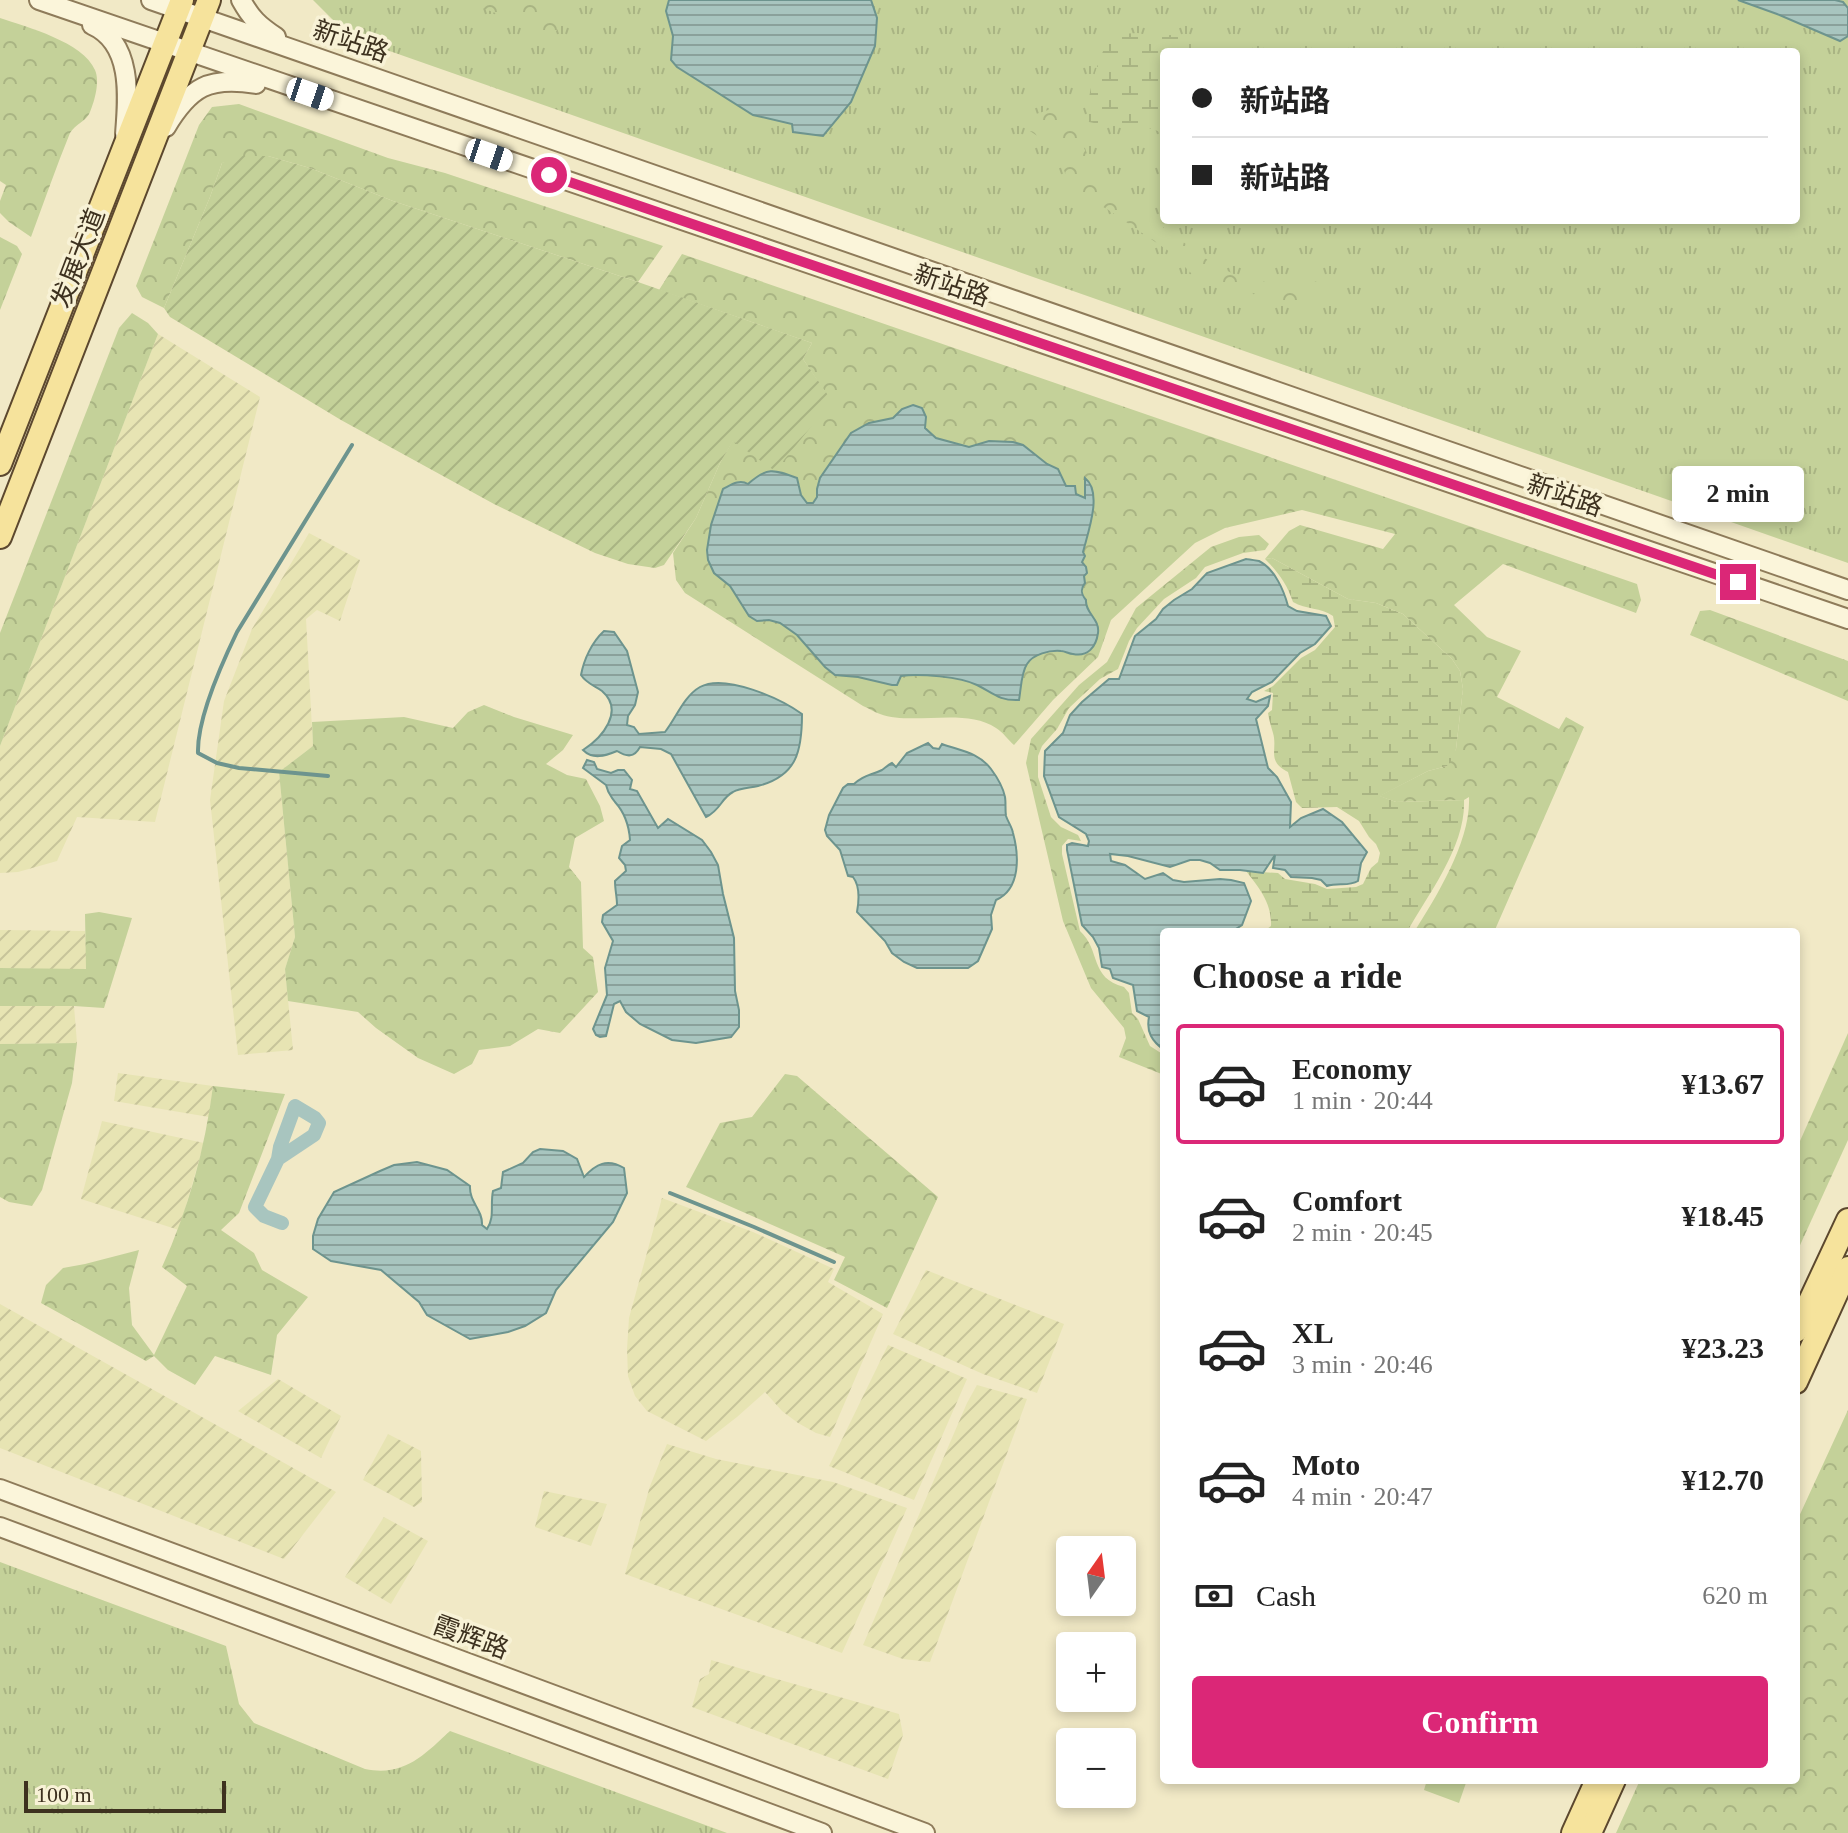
<!DOCTYPE html>
<html lang="en">
<head>
<meta charset="utf-8">
<style>
  :root { --surface:#fff; --page:#f2f2f2; --text:#222; --muted:#767676; --line:#e0e0e0; --accent:#db2777 }
  body { margin:0; font-family:"Times New Roman","Noto Sans SC",serif; background:var(--page); color:var(--text); height:100vh; display:flex; flex-direction:column; font-size:30px; white-space:nowrap }
  * { box-sizing:border-box; margin:0 }
  p { font-size:26px; color:var(--muted) }
  .icon { flex:none; width:44px; height:44px; fill:none; stroke:currentColor; stroke-width:2; stroke-linecap:round; stroke-linejoin:round }
  .map { position:relative; flex:1; overflow:hidden }
  .sheet { position:absolute; left:1160px; top:928px; width:640px; height:856px; display:flex; flex-direction:column; background:var(--surface); border-radius:8px; box-shadow:0 4px 12px #0003 }
  .sheet>* { flex:none }
  .hud { position:absolute; left:1160px; top:48px; width:640px; height:176px; border-radius:8px; box-shadow:0 4px 12px #0003; display:grid; align-content:center; height:176px; padding:0 32px; background:var(--surface) }
  .needle { width:52px; rotate:14deg }
  .fabs { position:absolute; left:1056px; top:1536px; display:grid; gap:16px }
  .fabs a { display:grid; place-items:center; width:80px; height:80px; border-radius:8px; background:var(--surface); box-shadow:0 4px 12px #0003; font-size:40px }
  .scale { position:absolute; left:24px; bottom:20px; width:202px; box-sizing:border-box; padding-left:8px; border:4px solid #3d311f; border-top:0; font-size:22px; line-height:28px; white-space:nowrap; color:#3d311f; -webkit-text-stroke:6px #f8f2d6; paint-order:stroke }
  .end { position:absolute; width:36px; height:36px; margin:-18px; border:10px solid #db2777; background:#fff; box-shadow:0 0 0 4px #fff }
  .from { border-radius:50% }
  .bubble { position:absolute; height:56px; border-radius:8px; background:var(--surface); box-shadow:0 4px 12px #0003; font-size:26px; font-weight:800; line-height:56px; text-align:center }
  .car { position:absolute; width:24px; height:48px; margin:-24px -12px; border-radius:10px; box-shadow:0 0 6px 2px #0007; background:linear-gradient(#fff 24%,#345 0 40%,#fff 0 76%,#345 0 86%,#fff 0) }
  .hud b { display:flex; align-items:center; gap:28px; height:76px; font-size:30px }
  .hud b+b { border-top:2px solid var(--line) }
  .hud i { width:20px; height:20px; background:var(--text) }
  ul { padding:0; list-style:none }
  li { display:flex; align-items:center; gap:24px; height:120px; margin:0 16px 12px; padding:0 16px; border:4px solid transparent; border-radius:8px }
  li div { flex:1 }
  li b { display:block; font-size:30px }
  li em { font-style:normal; font-weight:800 }
  li.on { border-color:var(--accent) }
  li>.icon { width:72px; height:72px; stroke-width:1.5 }
  h2 { padding:0 32px; font-size:36px; line-height:96px }
  .pay { display:flex; align-items:center; gap:20px; height:88px; padding:0 32px; font-size:30px }
  .pay p { margin-inline-start:auto }
  .action { display:flex; gap:16px; margin-top:auto; padding:16px 32px }
  .action a { flex:1; height:92px; border-radius:8px; background:var(--accent); color:#fff; font-size:32px; font-weight:800; line-height:92px; text-align:center }
  .map>svg:first-child { display:block }
  .farmland { fill:url(#farmland-furrows) }
  .grass { fill:url(#grass-tufts); fill-rule:evenodd }
  .forest { fill:url(#forest-crowns) }
  .wetland { fill:url(#wetland-marsh) }
  .garden { fill:url(#garden-furrows) }
  .pitch { fill:#c4d199 }
  .water { fill:url(#water-rules); stroke:#6d948e; stroke-width:2 }
  .lines { fill:none; stroke-linecap:round; stroke-linejoin:round }
  .stream { stroke:#6d948e; stroke-width:4 }
  .canal { stroke:#a8c5bf; stroke-width:14 }
  .minor-casing { stroke:#8e7b5a; stroke-width:22 }
  .major-casing { stroke:#5c482e; stroke-width:26 }
  .minor { stroke:#fbf5da; stroke-width:18 }
  .major { stroke:#f6e39c; stroke-width:22 }
  .route { stroke:#db2777; stroke-width:10 }
  .labels { text-anchor:middle; stroke-width:7; stroke-linejoin:round; paint-order:stroke }
  .street-label { font-size:26px; fill:#3d311f; stroke:#f8f2d6 }
</style>
</head>
<body>
<div class="map">
<svg width="1848" height="1833" viewBox="0 0 1848 1833">
  <defs>
    <pattern id="farmland-furrows" width="10" height="10" patternUnits="userSpaceOnUse" patternTransform="scale(2)"><rect width="10" height="10" fill="#e7e4b3"/><path d="M-1 1l2-2M0 10L10 0M9 11l2-2" fill="none" stroke="#c7c49a"/></pattern>
    <pattern id="grass-tufts" width="24" height="20" patternUnits="userSpaceOnUse" patternTransform="scale(2)"><rect width="24" height="20" fill="#c4d199"/><path d="M3 7l-1-3M5 7V3M7 7l1-3M15 17l-1-3M17 17v-4M19 17l1-3" fill="none" stroke="#a9b483"/></pattern>
    <pattern id="forest-crowns" width="20" height="18" patternUnits="userSpaceOnUse" patternTransform="scale(2)"><rect width="20" height="18" fill="#c4d199"/><path d="M2 6a3 3 0 1 1 6 0M12 15a3 3 0 1 1 6 0" fill="none" stroke="#a9b483"/></pattern>
    <pattern id="wetland-marsh" width="20" height="14" patternUnits="userSpaceOnUse" patternTransform="scale(2)"><rect width="20" height="14" fill="#c4d199"/><path d="M1 5h8M5 5V1M11 12h8M15 12V8" fill="none" stroke="#a9b483"/></pattern>
    <pattern id="garden-furrows" width="10" height="10" patternUnits="userSpaceOnUse" patternTransform="scale(2)"><rect width="10" height="10" fill="#c4d199"/><path d="M-1 1l2-2M0 10L10 0M9 11l2-2" fill="none" stroke="#a9b483"/></pattern>
    <pattern id="water-rules" width="6" height="5" patternUnits="userSpaceOnUse" patternTransform="scale(2)"><rect width="6" height="5" fill="#a8c5bf"/><path d="M0 2.5h6" fill="none" stroke="#8aa19b"/></pattern>
  </defs>
  <rect width="100%" height="100%" fill="#f1e9c6"/>
  <!-- farmland -->
  <g class="farmland">
    <path d="M158 334 260 397 155 822 77 817 57 861 18 872 0 873V746Z"/>
    <path d="M309 533 360 560 340 621 317 610 306 619 313 746 279 772 295 937 285 969 293 1050 238 1055 210 800 224 701 252 629Z"/>
    <path d="M0 930 85 931 87 970 0 968Z"/>
    <path d="M0 1006H74L77 1043 0 1044Z"/>
    <path d="M118 1073 213 1086 209 1117 114 1101Z"/>
    <path d="M102 1121 204 1143 179 1230 81 1199Z"/>
    <path d="M662 1198 753 1232 834 1269 828 1282 883 1314 830 1437 816 1433 798 1423 782 1411 765 1392 737 1417 706 1441 647 1411 635 1396 628 1376 627 1349 629 1318Z"/>
    <path d="M926 1270 1064 1324 1037 1393 983 1374 893 1334Z"/>
    <path d="M0 1304 336 1492 284 1559 0 1448Z"/>
    <path d="M888 1345 967 1379 914 1500 829 1466Z"/>
    <path d="M278 1379 341 1416 321 1458 238 1411Z"/>
    <path d="M977 1385 1027 1399 930 1662 903 1659 863 1645 967 1403Z"/>
    <path d="M388 1434 421 1451 422 1502 414 1507 363 1480Z"/>
    <path d="M667 1444 716 1459 833 1482 907 1508 842 1653 625 1574 650 1486Z"/>
    <path d="M544 1491 607 1504 591 1546 535 1527Z"/>
    <path d="M384 1517 428 1541 391 1604 345 1577Z"/>
    <path d="M711 1660 899 1714 903 1735 888 1779 692 1707 700 1679 709 1674Z"/>
  </g>
  <!-- grass -->
  <g class="grass">
    <path d="M313 0H1848V563L381 48 338 25ZM1164 52H1796V220H1164Z"/>
    <path d="M0 1562 226 1646 239 1704 254 1723 365 1769C404 1777 424 1755 450 1731L727 1833H0Z"/>
  </g>
  <!-- forest -->
  <g class="forest">
    <path d="M460 0H559V28L553 34Z"/>
    <path d="M0 18C27 27 83 42 95 70 100 81 95 100 90 112 87 121 75 124 70 133 56 167 44 202 31 237L9 222 0 213V201L6 185 0 181Z"/>
    <path d="M1062 102 1067 106 1073 124 1090 161 1100 174 1129 202 1213 264 1238 276 1258 281 1290 285 1313 281 1321 283 1323 291 1315 297 1301 302H1287L1249 292 1228 291 1193 275 1170 252 1107 209 1085 198 1066 176 1057 149 1015 121 1051 109Z"/>
    <path d="M239 104 388 158 445 173 663 246 638 282 393 201 310 168 268 156 222 163 210 197 164 308 142 297 136 286 199 125 212 107Z"/>
    <path d="M0 237 17 246 22 254 0 310Z"/>
    <path d="M682 254 1637 584 1641 600 1636 613 1503 564 1454 605 1487 637 1521 651 1497 697 1559 729 1566 717 1584 727 1494 932H1414C1437 896 1471 840 1469 797L1464 800 1396 802 1379 796 1428 771 1447 766 1456 749 1463 689 1460 671 1452 659 1403 614 1376 603 1348 599 1272 558 1265 559 1289 531 1300 525 1383 549 1395 534 1302 510 1225 528 1195 543 1111 620 1098 657 1053 700 1014 745C1008 740 1003 732 996 728 965 707 913 726 880 714 874 712 868 708 863 706L685 593 676 580 673 553 696 518 720 463 733 440 831 401 803 359 812 343 659 290Z"/>
    <path d="M132 313 148 323 158 334 0 746V633L119 328Z"/>
    <path d="M1259 535 1269 544 1265 550 1243 553 1205 567 1196 578 1164 599 1137 628 1129 641 1118 669 1100 679 1069 708 1057 729 1042 746 1038 756V777L1051 817 1061 827 1078 835 1081 841 1068 839 1062 846V854L1080 931C1101 950 1089 978 1124 987L1129 993 1132 1013 1138 1019 1150 1046 1164 1055V1075L1119 1057 1126 1038 1124 1028 1091 988 1063 921 1026 763 1031 739 1079 685 1107 662 1136 608 1211 547 1239 537Z"/>
    <path d="M1710 610 1848 661V701L1690 635 1700 611Z"/>
    <path d="M484 705 514 717 573 735 563 750 546 764 567 775 586 779 600 806 604 821 575 838 569 867 581 882 583 948 593 957 598 992 560 1033 538 1029 510 1046 479 1050 472 1064 454 1074 418 1058 376 1028 358 1012 288 1001 285 969 295 937 279 772 313 746 312 722 404 717 453 728 468 712Z"/>
    <path d="M99 912 132 918 104 1008 74 1006H0V968L86 969 85 914Z"/>
    <path d="M1848 1033V1140L1796 1254V1150Z"/>
    <path d="M77 1043 72 1083 42 1190 32 1206 9 1202 0 1197V1044Z"/>
    <path d="M785 1074 797 1076 938 1197 887 1308 834 1280 845 1257 686 1187 720 1123 752 1117Z"/>
    <path d="M213 1086 285 1094 239 1213 221 1230 254 1253 262 1270 308 1297 277 1335 271 1375 215 1356 195 1385 168 1370 154 1356 146 1361 41 1303 46 1285 63 1268 85 1264 139 1250 129 1288 132 1325 154 1355 187 1286 162 1267C188 1210 205 1149 213 1086Z"/>
    <path d="M1848 1410V1833H1616L1640 1780H1796V1523Z"/>
  </g>
  <!-- wetland -->
  <g class="wetland">
    <path d="M1138 33C1153 37 1162 35 1177 35 1198 36 1216 44 1234 52H1164V134C1136 119 1115 129 1089 122 1084 98 1099 58 1110 36L1120 34Z"/>
    <path d="M1272 558 1348 599 1376 603 1403 614 1452 659 1460 671 1463 689 1456 749 1453 759 1447 766 1428 771 1380 796 1396 802 1464 800C1466 846 1429 893 1407 932H1263L1271 926C1272 903 1259 888 1246 871L1278 873 1285 879 1315 884 1327 889 1356 887 1363 884 1371 868 1378 862 1380 853 1376 844 1369 837 1359 821 1337 807 1302 808 1296 802 1288 772C1266 761 1278 750 1273 733 1271 726 1269 720 1268 713L1272 710 1273 693 1264 691 1273 686 1301 658 1315 650 1335 627 1333 616C1321 607 1306 610 1293 602 1287 584 1279 573 1265 559Z"/>
  </g>
  <!-- garden -->
  <path class="garden" d="M239 156H268L310 168 393 201 638 282 812 343 803 359 832 401 775 471 733 441 720 463 696 518 664 565 655 568 628 564 595 553 494 504 341 420 170 317 164 308 210 197 222 163Z"/>
  <!-- pitch -->
  <path class="pitch" d="M1427 1780H1467L1459 1803 1424 1790Z"/>
  <!-- water -->
  <g class="water">
    <path d="M669 0H871L877 18 875 46 851 102 823 136 793 132 792 124 753 115 677 67 671 60 673 36 666 11Z"/>
    <path d="M1738 0H1835L1843 2 1848 8V36L1840 41 1777 14Z"/>
    <path d="M913 405 922 408 926 417 925 428 936 438 969 447 989 441 1013 442 1023 445 1047 464 1058 469 1066 486H1075L1076 494 1085 498V478C1103 492 1088 532 1083 552L1085 556 1082 562 1086 567 1087 573 1084 576 1085 583C1080 589 1081 594 1086 600 1085 613 1100 619 1098 633 1096 647 1088 657 1073 654 1069 654 1065 651 1061 651 1050 650 1033 654 1027 664 1021 673 1021 689 1019 700 999 701 993 693 977 685 961 677 919 673 901 676L897 685H892L858 677 835 675 825 667 797 635 780 623 769 620 757 621 749 616 730 586 714 573 708 560 707 550 711 525 723 489C731 485 739 479 748 484 767 467 773 469 797 478L801 495 807 503H813L817 497V489L820 478 851 433 869 423 893 418 902 409Z"/>
    <path d="M1246 559C1247 559 1259 561 1259 561 1275 569 1284 591 1288 606L1297 611 1326 616 1331 626 1315 644 1300 653 1272 682 1252 692 1247 699 1256 702 1270 696 1268 706 1256 719 1268 768 1277 777 1291 802 1290 827 1301 818 1323 809 1342 822 1367 852 1361 863 1358 881C1348 887 1338 882 1327 886L1321 880 1312 878 1291 877 1285 870 1273 868 1275 855 1263 873 1240 870H1220L1210 863 1200 860H1190L1170 867 1128 856 1110 854 1111 861 1125 865 1145 879 1163 873 1173 880 1184 882 1220 879 1231 880 1244 883 1251 901 1242 925 1231 932H1164V1050C1152 1041 1146 1032 1149 1017L1137 1011 1133 985 1113 978 1110 969 1102 967 1099 948 1093 937 1082 925 1067 850V845L1072 843 1088 846 1089 841 1086 834 1059 817 1044 776 1045 751 1063 733 1070 715 1082 702 1109 679H1119L1135 636 1156 619 1163 609 1174 600 1192 589 1207 573Z"/>
    <path d="M604 631 614 632 627 651 638 692 635 705 628 716 627 725 634 727 639 734 665 732C676 718 684 696 700 687 725 673 781 699 802 714 802 751 797 776 758 786 750 788 740 788 733 792 721 798 721 810 706 817L671 754 661 749 640 747C634 758 627 757 617 751 605 756 593 760 583 750 602 738 625 711 602 691 594 685 587 684 581 675 584 659 592 642 604 631Z"/>
    <path d="M928 743 933 748 939 749 942 744C961 751 978 752 991 769 997 777 1003 787 1005 797 1006 803 1005 810 1006 816 1008 822 1012 827 1013 833 1019 855 1021 889 996 900L991 915 992 929 978 961 968 968H917L904 962 892 953 885 941 857 912C859 901 860 886 853 877L848 876 840 850 827 836 825 830 829 815 843 788 848 784H854C865 774 870 776 882 770 885 768 888 765 892 763L896 767 907 753Z"/>
    <path d="M587 760 594 762 597 769 611 773 618 770H624L632 780 630 789 637 791 658 828 668 819 702 840 711 852 718 865 723 894 734 938 735 991 739 1010V1027L731 1037 696 1043 672 1040 640 1024 626 1012 620 1001 614 1004 606 1036 600 1037 596 1035 593 1029 607 995 605 968 613 941 602 922 603 915 617 905C617 897 615 890 615 881L626 871 625 865 619 858 622 846 630 840C629 825 625 813 615 802 610 795 608 794 606 785L583 768Z"/>
    <path d="M540 1149 563 1151 577 1159 584 1177C596 1164 607 1158 624 1168L627 1193 613 1222 556 1290 546 1313 525 1326 508 1332 470 1339 427 1315 419 1302 381 1270 331 1261 313 1249V1236L318 1219 334 1192 380 1171 394 1165 417 1162 447 1170 470 1186C469 1202 483 1210 482 1225L487 1229C495 1217 490 1205 493 1191L501 1188 503 1172 523 1163 533 1152Z"/>
  </g>
  <g class="lines">
    <!-- stream -->
    <g class="stream">
      <path d="M328 776 239 768 217 763 198 753C197 719 222 663 237 632L352 445"/>
      <path d="M670 1193 754 1227 834 1262"/>
    </g>
    <!-- canal -->
    <path class="canal" d="M278 1159 314 1135 319 1123 315 1118 295 1106 280 1147 278 1159 255 1207 264 1216 282 1223"/>
    <defs>
      <g id="minor">
        <path d="M39 0 1848 619"/>
        <path d="M151 0 1848 590"/>
        <path d="M241 0C251 18 258 25 276 37"/>
        <path d="M92 25C133 43 128 97 125 134"/>
        <path d="M166 127C190 87 209 76 256 84"/>
        <path d="M0 1489 925 1833"/>
        <path d="M0 1527 822 1833"/>
      </g>
      <g id="major">
        <path d="M0 464 182 0"/>
        <path d="M0 537 209 0"/>
        <path d="M1796 1331 1848 1220"/>
        <path d="M1796 1382 1848 1268"/>
        <path d="M1573 1833 1597 1780"/>
        <path d="M1590 1833 1614 1780"/>
      </g>
    </defs>
    <!-- minor casing -->
    <use href="#minor" class="minor-casing"/>
    <!-- major casing -->
    <use href="#major" class="major-casing"/>
    <!-- minor -->
    <use href="#minor" class="minor"/>
    <!-- major -->
    <use href="#major" class="major"/>
  </g>
  <g class="lines">
    <!-- route -->
    <path class="route" d="M549 175 1738 582"/>
  </g>
  <g class="labels">
    <!-- street labels -->
    <g class="street-label">
      <text transform="translate(351 41) rotate(19)" y="9">新站路</text>
      <text transform="translate(78 258) rotate(-69)" y="9">发展大道</text>
      <text transform="translate(952 285) rotate(19)" y="9">新站路</text>
      <text transform="translate(1565 495) rotate(19)" y="9">新站路</text>
      <text transform="translate(471 1637) rotate(20)" y="9">霞辉路</text>
    </g>
  </g>
</svg>
<div class="fabs">
<a><svg class="needle" viewBox="-14 -14 28 28"><path d="M0-13l5 13h-10z" fill="#e53935"/><path d="M0 13l5-13h-10z" fill="#767676"/></svg></a>
<a>+</a>
<a>−</a>
</div>
<div class="scale">100 m</div>
<i class="end from" style="left:549px;top:175px"></i>
<i class="end" style="left:1738px;top:582px"></i>
<div class="bubble" style="left:1672px;top:466px;width:132px">2 min</div>
<i class="car" style="left:310px;top:94px;rotate:109deg"></i>
<i class="car" style="left:489px;top:155px;rotate:109deg"></i>
<div class="hud">
<b><i class="from"></i>新站路</b>
<b><i></i>新站路</b>
</div>
<section class="sheet">
<h2>Choose a ride</h2>
<ul>
<li class="on"><svg class="icon" aria-label="car" viewBox="0 0 24 24"><path d="M5 17H2v-5l4-1 3-4h7l3 4 3 1v5h-3M9 17h6M6 11h13"/><circle cx="7" cy="17" r="2"/><circle cx="17" cy="17" r="2"/></svg><div><b>Economy</b><p>1 min · 20:44</p></div><em>¥13.67</em></li>
<li><svg class="icon" aria-label="car" viewBox="0 0 24 24"><path d="M5 17H2v-5l4-1 3-4h7l3 4 3 1v5h-3M9 17h6M6 11h13"/><circle cx="7" cy="17" r="2"/><circle cx="17" cy="17" r="2"/></svg><div><b>Comfort</b><p>2 min · 20:45</p></div><em>¥18.45</em></li>
<li><svg class="icon" aria-label="car" viewBox="0 0 24 24"><path d="M5 17H2v-5l4-1 3-4h7l3 4 3 1v5h-3M9 17h6M6 11h13"/><circle cx="7" cy="17" r="2"/><circle cx="17" cy="17" r="2"/></svg><div><b>XL</b><p>3 min · 20:46</p></div><em>¥23.23</em></li>
<li><svg class="icon" aria-label="car" viewBox="0 0 24 24"><path d="M5 17H2v-5l4-1 3-4h7l3 4 3 1v5h-3M9 17h6M6 11h13"/><circle cx="7" cy="17" r="2"/><circle cx="17" cy="17" r="2"/></svg><div><b>Moto</b><p>4 min · 20:47</p></div><em>¥12.70</em></li>
</ul>
<div class="pay"><svg class="icon" aria-label="cash" viewBox="0 0 24 24"><path d="M3 7h18v10H3z"/><circle cx="12" cy="12" r="2"/></svg>Cash<p>620 m</p></div>
<div class="action"><a>Confirm</a></div>
</section>
</div>
</body>
</html>
